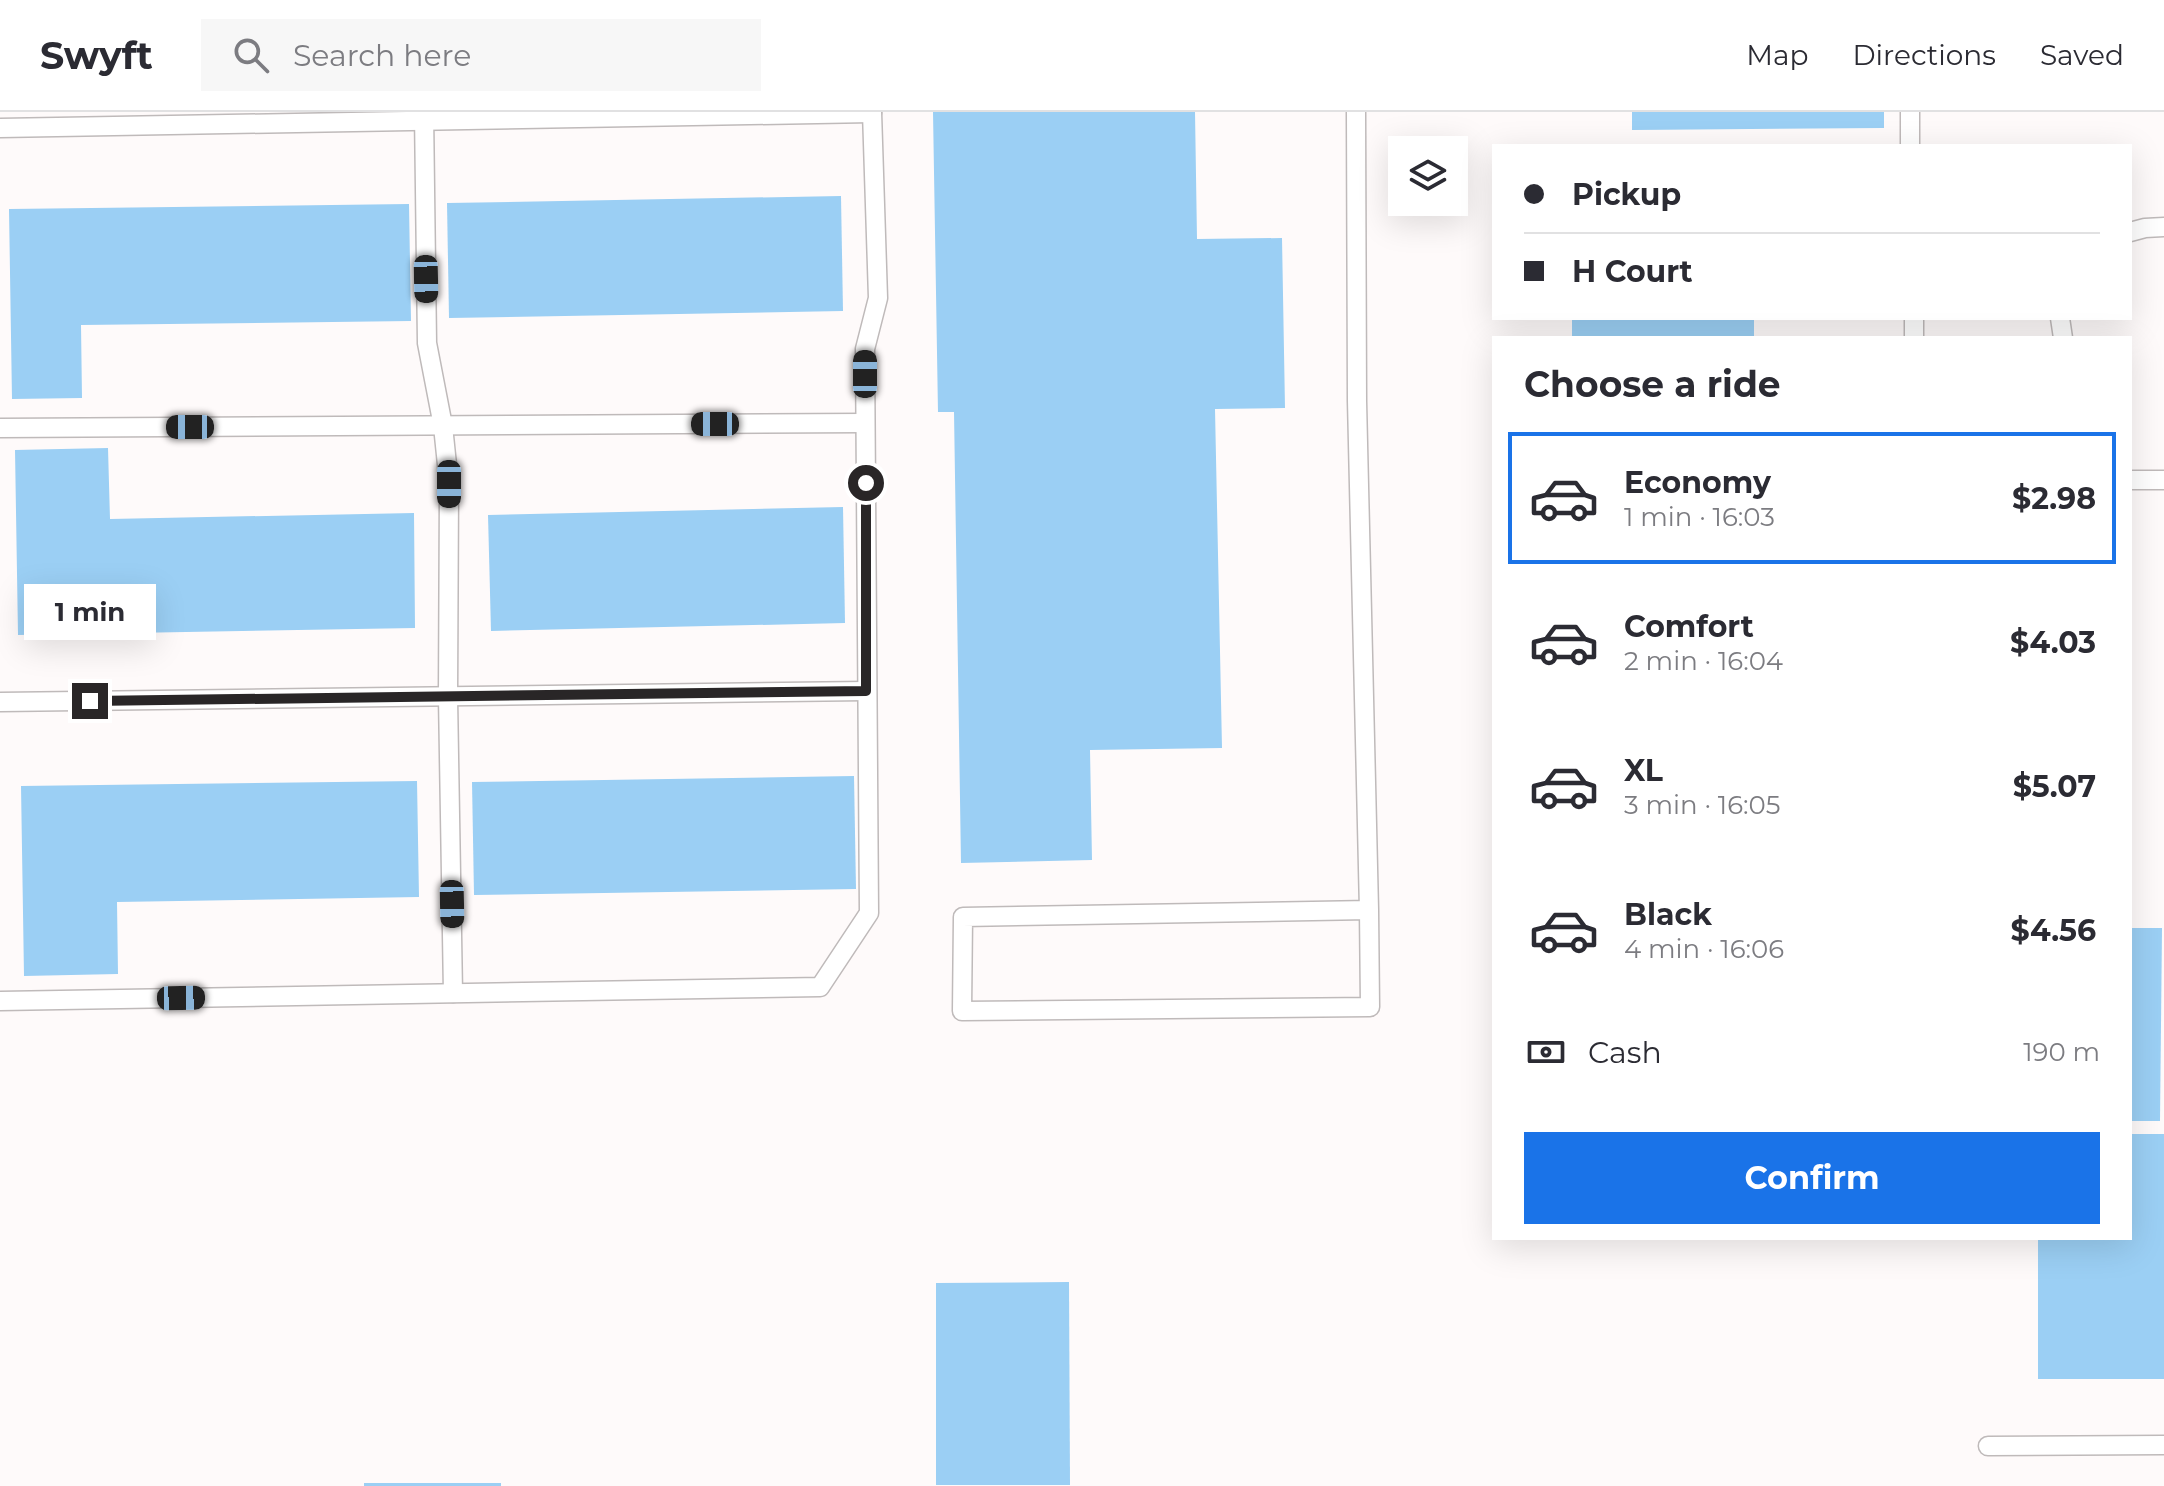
<!DOCTYPE html>
<html lang="en">
<head>
<meta charset="utf-8">
<style>
  :root { --surface:#fff; --page:#f7f7f7; --text:#2b2b33; --muted:#7c7c81; --line:#e1e1e2; --accent:#1a73e8 }
  body { margin:0; font-family:Montserrat,sans-serif; background:var(--page); color:var(--text); height:100vh; display:flex; flex-direction:column; font-size:30px; white-space:nowrap }
  * { box-sizing:border-box; margin:0 }
  p { font-size:26px; color:var(--muted) }
  .icon { flex:none; width:44px; height:44px; fill:none; stroke:currentColor; stroke-width:2; stroke-linecap:round; stroke-linejoin:round }
  .map { position:relative; flex:1; overflow:hidden }
  .drawer { position:absolute; left:1492px; top:224px; width:640px; height:904px; display:flex; flex-direction:column; background:var(--surface); border-radius:0px; box-shadow:0 8px 32px #0002 }
  .drawer>* { flex:none }
  .banner { position:absolute; left:1492px; top:32px; width:640px; height:176px; border-radius:0px; box-shadow:0 8px 32px #0002; display:grid; align-content:center; height:176px; padding:0 32px; background:var(--surface) }
  .buttons { position:absolute; left:1388px; top:24px; display:grid; gap:16px }
  .buttons a { display:grid; place-items:center; width:80px; height:80px; border-radius:0px; background:var(--surface); box-shadow:0 8px 32px #0002; font-size:40px }
  .end { position:absolute; width:36px; height:36px; margin:-18px; border:10px solid #292627; background:#fff; box-shadow:0 0 0 4px #fff }
  .from { border-radius:50% }
  .bubble { position:absolute; height:56px; border-radius:0px; background:var(--surface); box-shadow:0 8px 32px #0002; font-size:26px; font-weight:700; line-height:56px; text-align:center }
  .car { position:absolute; width:24px; height:48px; margin:-24px -12px; border-radius:10px; box-shadow:0 0 6px 2px #0007; background:linear-gradient(#222 24%,#8ab4d8 0 40%,#222 0 76%,#8ab4d8 0 86%,#222 0) }
  .banner b { display:flex; align-items:center; gap:28px; height:76px; font-size:30px }
  .banner b+b { border-top:2px solid var(--line) }
  .banner i { width:20px; height:20px; background:var(--text) }
  ul { padding:0; list-style:none }
  li { display:flex; align-items:center; gap:24px; height:132px; margin:0 16px 12px; padding:0 16px; border:4px solid transparent; border-radius:0px }
  li div { flex:1 }
  li b { display:block; font-size:30px }
  li em { font-style:normal; font-weight:700 }
  li.active { border-color:var(--accent) }
  li>.icon { width:72px; height:72px; stroke-width:1.5 }
  h2 { padding:0 32px; font-size:36px; line-height:96px }
  .pay { display:flex; align-items:center; gap:20px; height:88px; padding:0 32px; font-size:30px }
  .pay p { margin-inline-start:auto }
  .primary-button { display:flex; gap:16px; margin-top:auto; padding:16px 32px }
  .primary-button a { flex:1; height:92px; border-radius:0px; background:var(--accent); color:#fff; font-size:32px; font-weight:700; line-height:92px; text-align:center }
  header { display:flex; align-items:center; gap:48px; box-sizing:border-box; height:112px; padding:0 40px; background:var(--surface); border-bottom:2px solid var(--line) }
  header strong { font-size:38px }
  nav { display:flex; gap:44px; margin-inline-start:auto; font-size:28px }
  .search { width:560px; height:72px; background:var(--page); display:flex; align-items:center; gap:20px; box-sizing:border-box; padding:0 28px; border-radius:0px; color:var(--muted); font-size:30px }
  .map>svg:first-child { display:block }
  .building { fill:#9bcff4 }
  .lines { fill:none; stroke-linecap:round; stroke-linejoin:round }
  .service-casing { stroke:#bfbaba; stroke-width:21 }
  .service { stroke:#fff; stroke-width:18 }
  .route { stroke:#292627; stroke-width:10 }
</style>
</head>
<body>
<header>
<strong>Swyft</strong>
<div class="search"><svg class="icon" aria-label="search" viewBox="0 0 24 24"><circle cx="10" cy="10" r="6"/><path d="M15 15l6 6"/></svg>Search here</div>
<nav><a>Map</a><a>Directions</a><a>Saved</a></nav>
</header>
<div class="map">
<svg width="2164" height="1374" viewBox="0 0 2164 1374">
  <rect width="100%" height="100%" fill="#fefafa"/>
  <!-- building -->
  <g class="building">
    <path d="M933 0H1195L1197 127 1282 126 1285 296 1215 297 1222 636 1090 638 1092 748 961 751 954 300H938Z"/>
    <path d="M1632 0H1884V16L1632 18Z"/>
    <path d="M841 84 843 199 449 206 447 91Z"/>
    <path d="M409 92 411 209 81 213 82 286 12 287 9 97Z"/>
    <rect x="1572" y="206" width="182" height="20"/>
    <path d="M108 336 110 407 414 401 415 516 18 523 15 338Z"/>
    <path d="M843 395 845 511 491 519 488 403Z"/>
    <path d="M854 664 856 777 474 783 472 670Z"/>
    <path d="M417 669 419 785 117 790 118 862 24 864 21 674Z"/>
    <path d="M2130 816H2162L2160 1009H2130Z"/>
    <path d="M2130 1022H2164V1267H2038V1126H2130Z"/>
    <path d="M1069 1170 1070 1373H936V1171Z"/>
    <rect x="364" y="1371" width="137" height="3"/>
  </g>
  <g class="lines">
    <defs>
      <g id="service">
        <path d="M424 0 427 231 443 314 449 372 448 585 453 881"/>
        <path d="M1356 0 1357 289 1369 798 1370 895 962 899 963 805 1369 798"/>
        <path d="M1910 0V34"/>
        <path d="M0 16 872 1"/>
        <path d="M2130 120 2145 116 2164 115"/>
        <path d="M1914 206V226"/>
        <path d="M2060 206 2063 226"/>
        <path d="M0 316 865 311"/>
        <path d="M2130 368H2164"/>
        <path d="M0 590 866 579"/>
        <path d="M0 889 820 875 869 801 865 237 878 186 872 0"/>
        <path d="M1988 1334 2164 1333"/>
      </g>
    </defs>
    <!-- service casing -->
    <use href="#service" class="service-casing"/>
    <!-- service -->
    <use href="#service" class="service"/>
  </g>
  <g class="lines">
    <!-- route -->
    <path class="route" d="M90 589 866 579V371"/>
  </g>
</svg>
<div class="buttons">
<a><svg class="icon" aria-label="layers" viewBox="0 0 24 24"><path d="M12 4l9 5-9 5-9-5zM3 14l9 5 9-5"/></svg></a>
</div>
<i class="end from" style="left:866px;top:371px"></i>
<i class="end" style="left:90px;top:589px"></i>
<div class="bubble" style="left:24px;top:472px;width:132px">1 min</div>
<i class="car" style="left:426px;top:167px;rotate:179deg"></i>
<i class="car" style="left:865px;top:262px;rotate:0deg"></i>
<i class="car" style="left:715px;top:312px;rotate:270deg"></i>
<i class="car" style="left:190px;top:315px;rotate:270deg"></i>
<i class="car" style="left:449px;top:372px;rotate:180deg"></i>
<i class="car" style="left:452px;top:792px;rotate:179deg"></i>
<i class="car" style="left:181px;top:886px;rotate:89deg"></i>
<div class="banner">
<b><i class="from"></i>Pickup</b>
<b><i></i>H Court</b>
</div>
<section class="drawer">
<h2>Choose a ride</h2>
<ul>
<li class="active"><svg class="icon" aria-label="car" viewBox="0 0 24 24"><path d="M5 17H2v-5l4-1 3-4h7l3 4 3 1v5h-3M9 17h6M6 11h13"/><circle cx="7" cy="17" r="2"/><circle cx="17" cy="17" r="2"/></svg><div><b>Economy</b><p>1 min · 16:03</p></div><em>$2.98</em></li>
<li><svg class="icon" aria-label="car" viewBox="0 0 24 24"><path d="M5 17H2v-5l4-1 3-4h7l3 4 3 1v5h-3M9 17h6M6 11h13"/><circle cx="7" cy="17" r="2"/><circle cx="17" cy="17" r="2"/></svg><div><b>Comfort</b><p>2 min · 16:04</p></div><em>$4.03</em></li>
<li><svg class="icon" aria-label="car" viewBox="0 0 24 24"><path d="M5 17H2v-5l4-1 3-4h7l3 4 3 1v5h-3M9 17h6M6 11h13"/><circle cx="7" cy="17" r="2"/><circle cx="17" cy="17" r="2"/></svg><div><b>XL</b><p>3 min · 16:05</p></div><em>$5.07</em></li>
<li><svg class="icon" aria-label="car" viewBox="0 0 24 24"><path d="M5 17H2v-5l4-1 3-4h7l3 4 3 1v5h-3M9 17h6M6 11h13"/><circle cx="7" cy="17" r="2"/><circle cx="17" cy="17" r="2"/></svg><div><b>Black</b><p>4 min · 16:06</p></div><em>$4.56</em></li>
</ul>
<div class="pay"><svg class="icon" aria-label="cash" viewBox="0 0 24 24"><path d="M3 7h18v10H3z"/><circle cx="12" cy="12" r="2"/></svg>Cash<p>190 m</p></div>
<div class="primary-button"><a>Confirm</a></div>
</section>
</div>
</body>
</html>
